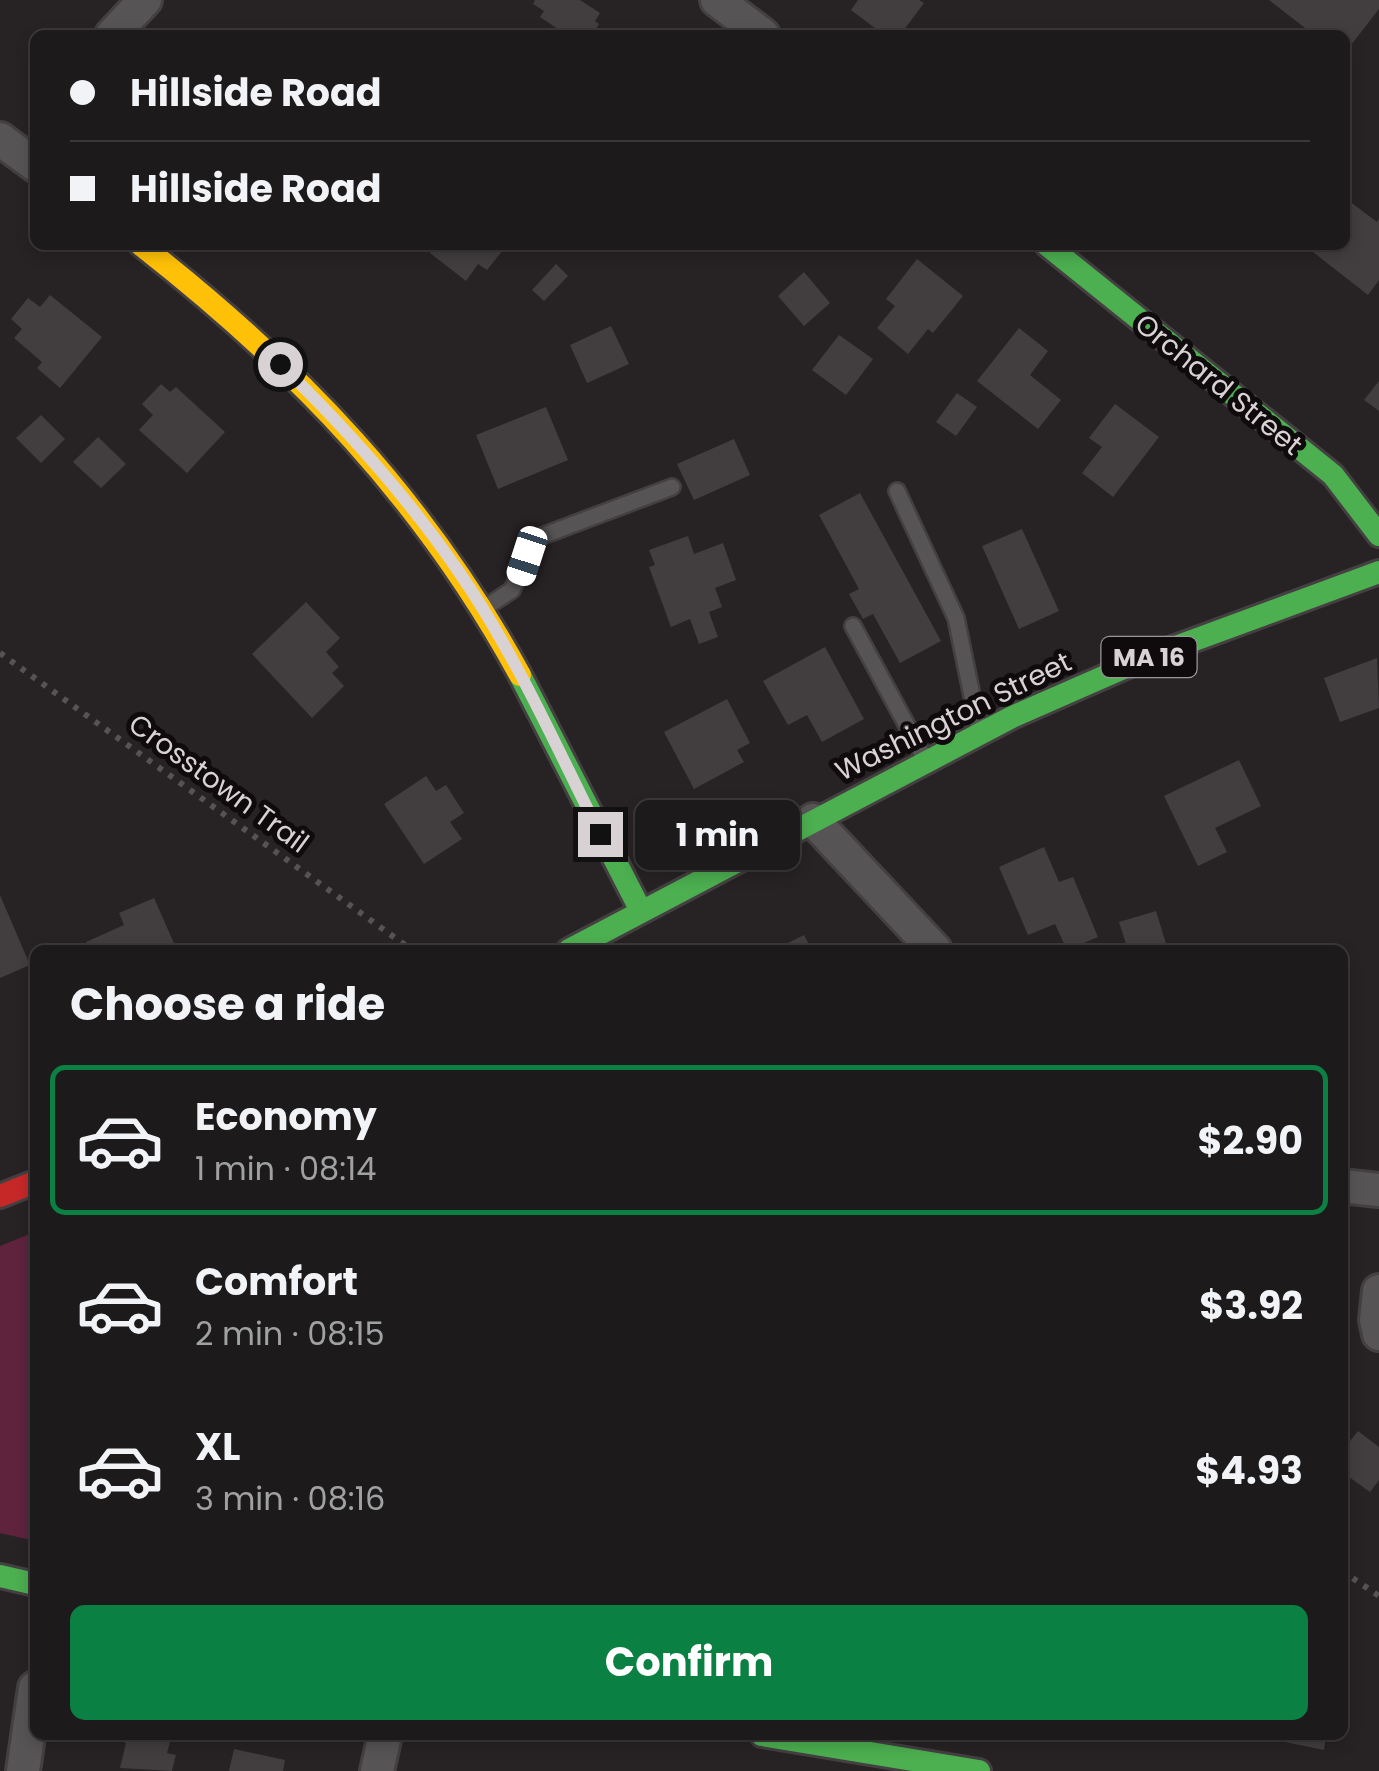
<!DOCTYPE html>
<html lang="en">
<head>
<meta charset="utf-8">
<style>
  :root { --surface:#1d1a1b; --page:#2a2728; --text:#f1f3f6; --muted:#a0a1a3; --line:#3b383a; --accent:#0b8043 }
  body { margin:0; font-family:Poppins,sans-serif; background:var(--page); color:var(--text); height:100vh; display:flex; flex-direction:column; font-size:38px; white-space:nowrap }
  * { box-sizing:border-box; margin:0 }
  p { font-size:32px; color:var(--muted) }
  .icon { flex:none; width:55px; height:55px; fill:none; stroke:currentColor; stroke-width:2; stroke-linecap:round; stroke-linejoin:round }
  .map { position:relative; flex:1; overflow:hidden }
  .sheet { position:absolute; left:30px; top:945px; width:1318px; height:795px; display:flex; flex-direction:column; background:var(--surface); border-radius:15px; box-shadow:0 5px 15px #0003,0 0 0 2px var(--line) }
  .sheet>* { flex:none }
  .hud { position:absolute; left:30px; top:30px; width:1320px; height:220px; border-radius:15px; box-shadow:0 5px 15px #0003,0 0 0 2px var(--line); display:grid; align-content:center; height:220px; padding:0 40px; background:var(--surface) }
  .end { position:absolute; width:45px; height:45px; margin:-22px; border:12px solid #d8d2d4; background:#111; box-shadow:0 0 0 5px #111 }
  .from { border-radius:50% }
  .bubble { position:absolute; height:70px; border-radius:15px; background:var(--surface); box-shadow:0 5px 15px #0003,0 0 0 2px var(--line); font-size:32px; font-weight:700; line-height:70px; text-align:center }
  .car { position:absolute; width:30px; height:60px; margin:-30px -15px; border-radius:12px; box-shadow:0 0 8px 2px #0007; background:linear-gradient(#fff 24%,#345 0 40%,#fff 0 76%,#345 0 86%,#fff 0) }
  .hud b { display:flex; align-items:center; gap:35px; height:95px; font-size:38px }
  .hud b+b { border-top:2px solid var(--line) }
  .hud i { width:25px; height:25px; background:var(--text) }
  ul { padding:0; list-style:none }
  li { display:flex; align-items:center; gap:30px; height:150px; margin:0 20px 15px; padding:0 20px; border:5px solid transparent; border-radius:15px }
  li div { flex:1 }
  li b { display:block; font-size:38px }
  li em { font-style:normal; font-weight:700 }
  li.selected { border-color:var(--accent) }
  li>.icon { width:90px; height:90px; stroke-width:1.5 }
  h2 { padding:0 40px; font-size:45px; line-height:120px }
  .action { display:flex; gap:20px; margin-top:auto; padding:20px 40px }
  .action a { flex:1; height:115px; border-radius:15px; background:var(--accent); color:#fff; font-size:40px; font-weight:700; line-height:115px; text-align:center }
  .map>svg:first-child { display:block }
  .green { fill:#5f233d }
  .building { fill:#423e40 }
  .lines { fill:none; stroke-linecap:round; stroke-linejoin:round }
  .lane-casing { stroke:#443f41; stroke-width:20 }
  .street-casing { stroke:#443f41; stroke-width:38 }
  .fast-casing { stroke:#443f41; stroke-width:28 }
  .slow-casing { stroke:#443f41; stroke-width:28 }
  .jam-casing { stroke:#443f41; stroke-width:28 }
  .path { stroke:#575354; stroke-width:6; stroke-dasharray:5 8; stroke-linecap:butt }
  .lane { stroke:#575455; stroke-width:15 }
  .street { stroke:#575455; stroke-width:32 }
  .fast { stroke:#4caf50; stroke-width:22 }
  .slow { stroke:#ffc107; stroke-width:22 }
  .jam { stroke:#c62828; stroke-width:22 }
  .route { stroke:#d8d2d4; stroke-width:12 }
  .labels { text-anchor:middle; stroke-width:10; stroke-linejoin:round; paint-order:stroke }
  .shield { fill:#0f0b0c; stroke:#9c9698; stroke-width:2.5 }
  .shield-label { font-size:25px; font-weight:bold; fill:#d8d2d4 }
  .street-label { font-size:28px; fill:#d8d2d4; stroke:#0f0b0c }
</style>
</head>
<body>
<div class="map">
<svg width="1379" height="1771" viewBox="0 0 1379 1771">
  <rect width="100%" height="100%" fill="#272224"/>
  <!-- green -->
  <path class="green" d="M35 1232V1541L0 1533V1246Z"/>
  <!-- building -->
  <g class="building">
    <path d="M535 0H580L600 13 595 21 599 24 592 35H567L540 17 544 11 533 4Z"/>
    <path d="M858 0H919L924 3 900 35H884L851 10Z"/>
    <path d="M1269 0H1379V9L1351 45 1345 40V35H1314Z"/>
    <path d="M1345 198 1377 222 1379 219V280L1368 295 1304 245H1345Z"/>
    <path d="M436 245H507L487 270 478 264 466 281 430 253Z"/>
    <path d="M917 259 963 296 933 333 928 329 908 354 877 328 895 306 886 299Z"/>
    <path d="M556 264 568 276 544 301 532 290Z"/>
    <path d="M804 272 830 303 804 326 778 296Z"/>
    <path d="M50 295 102 337 60 388 37 368 42 362 14 338 22 329 11 319 28 298 40 307Z"/>
    <path d="M611 326 629 364 587 383 570 345Z"/>
    <path d="M1019 328 1048 351 1030 375 1061 400 1038 429 977 381Z"/>
    <path d="M839 335 873 359 846 395 812 370Z"/>
    <path d="M1379 381V411L1364 400Z"/>
    <path d="M161 384 170 392 176 387 225 432 187 473 139 430 153 415 142 404Z"/>
    <path d="M957 393 977 407 956 436 936 422Z"/>
    <path d="M1115 404 1159 437 1113 497 1082 473 1102 447 1089 438Z"/>
    <path d="M546 407 568 460 498 489 476 435Z"/>
    <path d="M41 415 65 439 41 463 16 438Z"/>
    <path d="M98 437 126 464 101 488 73 462Z"/>
    <path d="M734 439 750 475 694 500 677 464Z"/>
    <path d="M860 493 941 641 900 663 873 614 863 619 849 594 859 589 819 515Z"/>
    <path d="M1022 529 1059 611 1019 629 982 546Z"/>
    <path d="M688 536 694 554 723 543 736 580 715 588 722 607 709 612 718 637 699 644 690 619 671 627 649 567 655 565 649 550Z"/>
    <path d="M306 602 340 638 326 652 339 667 332 673 344 686 312 718 252 654Z"/>
    <path d="M825 647 864 719 822 742 807 715 788 725 763 681Z"/>
    <path d="M1377 658 1379 708 1340 722 1324 678Z"/>
    <path d="M727 699 750 743 737 750 744 762 694 789 664 732Z"/>
    <path d="M1239 760 1261 806 1215 828 1227 852 1198 866 1164 796Z"/>
    <path d="M426 776 436 791 446 785 464 813 450 822 462 839 424 864 384 804Z"/>
    <path d="M1044 847 1059 882 1073 877 1098 937 1067 950 1055 924 1028 935 999 867Z"/>
    <path d="M0 895 30 965 0 978Z"/>
    <path d="M154 898 177 950H89L86 942 124 925 119 913Z"/>
    <path d="M1156 911 1168 950H1128L1119 922Z"/>
    <path d="M804 935 812 950H774Z"/>
    <path d="M1358 1431 1379 1447V1480L1370 1492 1342 1472V1442L1347 1445Z"/>
    <path d="M98 1735H172L167 1753 176 1755 172 1771 120 1768 126 1743Z"/>
    <path d="M1250 1735H1326L1324 1750Z"/>
    <path d="M234 1749 285 1760 283 1771H229Z"/>
  </g>
  <g class="lines">
    <defs>
      <g id="lane">
        <path d="M897 491 956 618 978 725"/>
        <path d="M486 607 512 590 532 544 542 536 672 487"/>
        <path d="M853 626 924 757"/>
      </g>
      <g id="street">
        <path d="M717 0 763 35"/>
        <path d="M112 35 145 0"/>
        <path d="M0 139 35 165"/>
        <path d="M813 820 935 950"/>
        <path d="M1342 1186 1379 1190"/>
        <path d="M1379 1291 1376 1320 1379 1334"/>
        <path d="M23 1771 35 1688"/>
        <path d="M377 1771 385 1735"/>
      </g>
      <g id="fast">
        <path d="M1047 245 1333 475 1379 535"/>
        <path d="M520 675 641 911"/>
        <path d="M569 950 1012 717 1151 656 1379 572"/>
        <path d="M0 1576 35 1584"/>
        <path d="M762 1735 979 1771"/>
      </g>
      <path id="slow" d="M141 245C298 368 424 499 520 675"/>
      <path id="jam" d="M0 1196 35 1182"/>
    </defs>
    <!-- lane casing -->
    <use href="#lane" class="lane-casing"/>
    <!-- street casing -->
    <use href="#street" class="street-casing"/>
    <!-- fast casing -->
    <use href="#fast" class="fast-casing"/>
    <!-- slow casing -->
    <use href="#slow" class="slow-casing"/>
    <!-- jam casing -->
    <use href="#jam" class="jam-casing"/>
    <!-- path -->
    <g class="path">
      <path d="M0 653 412 950"/>
      <path d="M1342 1571 1379 1596"/>
    </g>
    <!-- lane -->
    <use href="#lane" class="lane"/>
    <!-- street -->
    <use href="#street" class="street"/>
    <!-- fast -->
    <use href="#fast" class="fast"/>
    <!-- slow -->
    <use href="#slow" class="slow"/>
    <!-- jam -->
    <use href="#jam" class="jam"/>
  </g>
  <g class="lines">
    <!-- route -->
    <path class="route" d="M280 364C345 427 407 496 459 572 515 653 556 746 600 834"/>
  </g>
  <g class="labels">
    <!-- shield labels -->
    <rect class="shield" x="1101.5" y="637" width="95" height="40" rx="8"/>
    <g class="shield-label">
      <text x="1149" y="666">MA 16</text>
    </g>
    <!-- street labels -->
    <g class="street-label">
      <text transform="translate(1219 384) rotate(39)" y="10">Orchard Street</text>
      <text transform="translate(953 716) rotate(-26)" y="10">Washington Street</text>
      <text transform="translate(219 783) rotate(36)" y="10">Crosstown Trail</text>
    </g>
  </g>
</svg>
<i class="end from" style="left:280px;top:364px"></i>
<i class="end" style="left:600px;top:834px"></i>
<div class="bubble" style="left:635px;top:800px;width:165px">1 min</div>
<i class="car" style="left:527px;top:556px;rotate:198deg"></i>
<div class="hud">
<b><i class="from"></i>Hillside Road</b>
<b><i></i>Hillside Road</b>
</div>
<section class="sheet">
<h2>Choose a ride</h2>
<ul>
<li class="selected"><svg class="icon" aria-label="car" viewBox="0 0 24 24"><path d="M5 17H2v-5l4-1 3-4h7l3 4 3 1v5h-3M9 17h6M6 11h13"/><circle cx="7" cy="17" r="2"/><circle cx="17" cy="17" r="2"/></svg><div><b>Economy</b><p>1 min · 08:14</p></div><em>$2.90</em></li>
<li><svg class="icon" aria-label="car" viewBox="0 0 24 24"><path d="M5 17H2v-5l4-1 3-4h7l3 4 3 1v5h-3M9 17h6M6 11h13"/><circle cx="7" cy="17" r="2"/><circle cx="17" cy="17" r="2"/></svg><div><b>Comfort</b><p>2 min · 08:15</p></div><em>$3.92</em></li>
<li><svg class="icon" aria-label="car" viewBox="0 0 24 24"><path d="M5 17H2v-5l4-1 3-4h7l3 4 3 1v5h-3M9 17h6M6 11h13"/><circle cx="7" cy="17" r="2"/><circle cx="17" cy="17" r="2"/></svg><div><b>XL</b><p>3 min · 08:16</p></div><em>$4.93</em></li>
</ul>
<div class="action"><a>Confirm</a></div>
</section>
</div>
</body>
</html>
